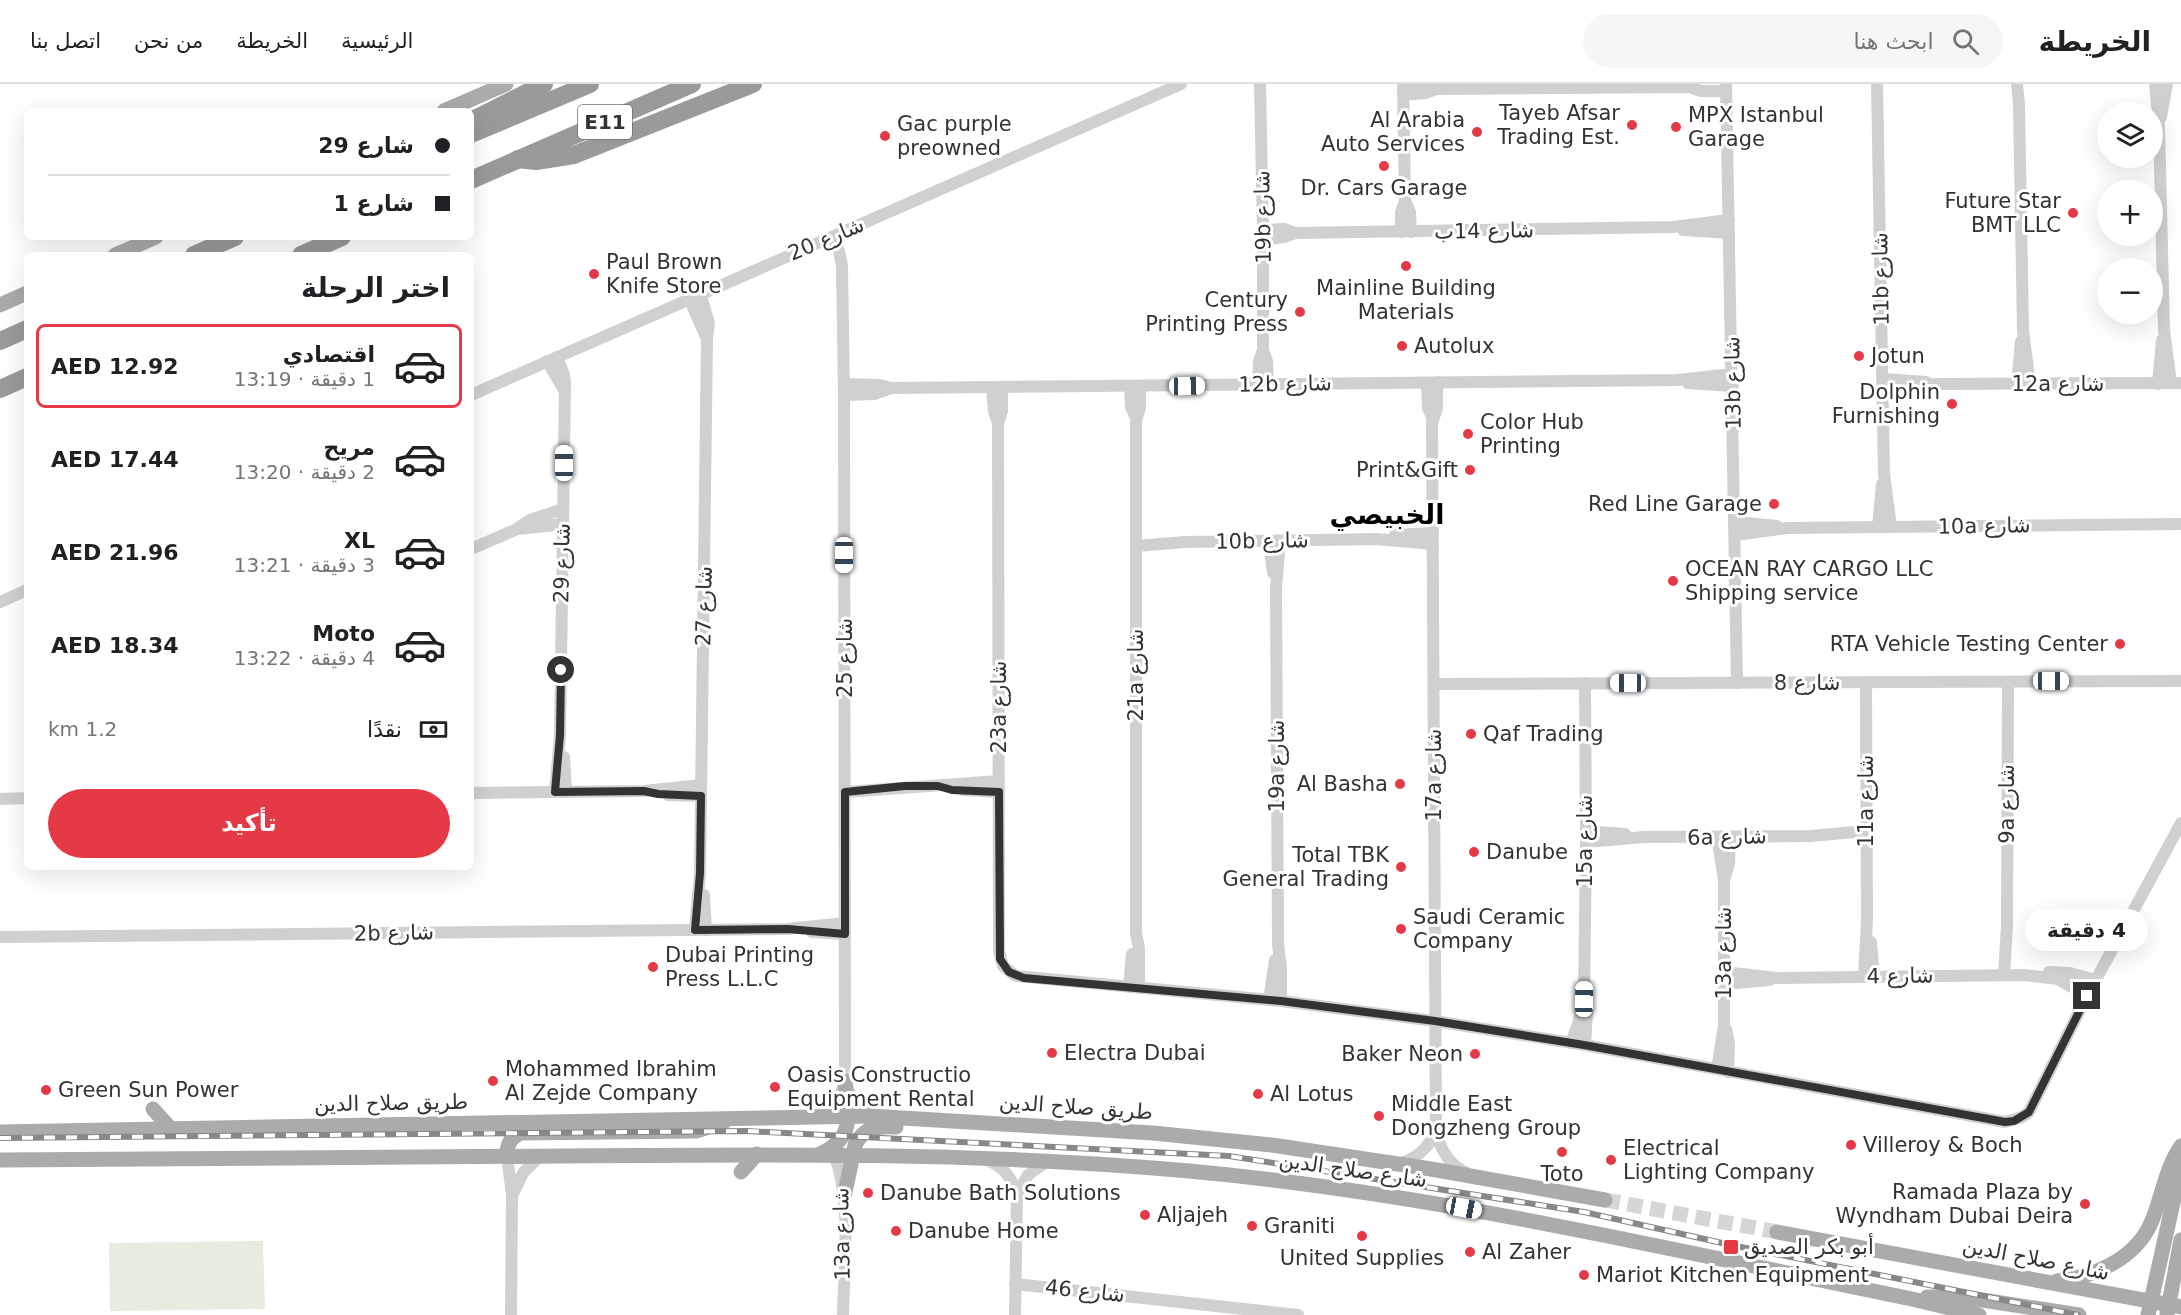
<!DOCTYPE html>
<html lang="ar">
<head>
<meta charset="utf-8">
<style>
  :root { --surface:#fff; --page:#f6f6f6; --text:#202124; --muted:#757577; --line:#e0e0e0; --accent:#e63946 }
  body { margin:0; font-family:"DejaVu Sans","Noto Naskh Arabic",sans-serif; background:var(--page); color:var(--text); direction:rtl; height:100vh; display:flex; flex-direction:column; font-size:22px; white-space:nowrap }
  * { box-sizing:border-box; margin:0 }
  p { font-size:20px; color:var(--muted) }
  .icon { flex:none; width:33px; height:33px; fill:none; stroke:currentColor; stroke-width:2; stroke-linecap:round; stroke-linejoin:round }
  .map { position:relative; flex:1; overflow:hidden; direction:ltr }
  .side { position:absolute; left:24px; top:168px; width:450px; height:618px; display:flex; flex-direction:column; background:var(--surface); border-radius:9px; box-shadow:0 6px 24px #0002; direction:rtl }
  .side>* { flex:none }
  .hud { position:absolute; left:24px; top:24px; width:450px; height:132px; border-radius:9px; box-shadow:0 6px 24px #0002; direction:rtl; display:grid; align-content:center; height:132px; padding:0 24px; background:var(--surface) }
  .buttons { position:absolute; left:2097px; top:18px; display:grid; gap:12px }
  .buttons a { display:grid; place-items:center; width:66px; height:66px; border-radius:50%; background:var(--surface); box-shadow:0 6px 24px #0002; font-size:30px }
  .end { position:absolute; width:27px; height:27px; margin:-14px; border:8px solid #333; background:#fff; box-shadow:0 0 0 3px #fff }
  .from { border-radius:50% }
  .bubble { position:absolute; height:42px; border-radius:21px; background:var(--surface); box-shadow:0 6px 24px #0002; font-size:20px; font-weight:800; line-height:42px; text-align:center; direction:rtl }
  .car { position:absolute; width:18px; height:36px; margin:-18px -9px; border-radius:8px; box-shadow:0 0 4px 2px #0007; background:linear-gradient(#fff 24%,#345 0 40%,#fff 0 76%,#345 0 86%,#fff 0) }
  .hud b { display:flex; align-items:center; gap:21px; height:57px; font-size:22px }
  .hud b+b { border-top:2px solid var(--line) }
  .hud i { width:15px; height:15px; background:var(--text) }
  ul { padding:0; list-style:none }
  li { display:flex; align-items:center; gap:18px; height:84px; margin:0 12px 9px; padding:0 12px; border:3px solid transparent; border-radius:9px }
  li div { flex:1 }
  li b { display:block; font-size:22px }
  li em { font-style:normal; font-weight:800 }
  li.on { border-color:var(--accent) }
  li>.icon { width:54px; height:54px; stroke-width:1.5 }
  h2 { padding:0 24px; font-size:27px; line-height:72px }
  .pay { display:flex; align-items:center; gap:15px; height:66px; padding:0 24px; font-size:22px }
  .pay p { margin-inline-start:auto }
  .primary-button { display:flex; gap:12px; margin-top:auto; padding:12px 24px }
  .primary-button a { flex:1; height:69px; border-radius:36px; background:var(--accent); color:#fff; font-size:24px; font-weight:800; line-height:69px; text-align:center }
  header { display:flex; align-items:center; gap:36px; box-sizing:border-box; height:84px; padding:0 30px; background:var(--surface); border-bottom:2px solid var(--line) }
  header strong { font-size:28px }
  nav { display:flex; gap:33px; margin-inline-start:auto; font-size:21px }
  .search { width:420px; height:54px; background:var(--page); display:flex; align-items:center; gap:15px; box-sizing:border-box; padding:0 21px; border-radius:33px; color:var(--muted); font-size:22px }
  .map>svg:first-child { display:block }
  .green { fill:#e6ecdf }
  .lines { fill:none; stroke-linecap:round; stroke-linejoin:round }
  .major-tunnel { stroke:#d6d6d6; stroke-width:15; stroke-dasharray:15 8; stroke-linecap:butt }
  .minor { stroke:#d0d0d0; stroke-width:12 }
  .major { stroke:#ababab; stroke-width:15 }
  .highway { stroke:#9a9a9a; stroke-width:18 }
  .rail-casing { stroke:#888; stroke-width:6 }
  .rail { stroke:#fff; stroke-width:4; stroke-dasharray:11; stroke-linecap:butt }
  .route { stroke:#333; stroke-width:8 }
  .poi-dot { fill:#e63946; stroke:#fff; stroke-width:2 }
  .labels { text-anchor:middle; stroke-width:6; stroke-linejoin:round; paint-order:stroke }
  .shield { fill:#fff; stroke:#707070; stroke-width:1.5 }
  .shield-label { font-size:20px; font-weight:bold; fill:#333 }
  .poi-label { font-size:21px; fill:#333; stroke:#fff; text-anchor:start }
  .street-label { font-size:21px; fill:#333; stroke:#fff }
  .district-label { font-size:27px; font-weight:bold; fill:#000; stroke:#fff }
</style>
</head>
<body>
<header>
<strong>الخريطة</strong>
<div class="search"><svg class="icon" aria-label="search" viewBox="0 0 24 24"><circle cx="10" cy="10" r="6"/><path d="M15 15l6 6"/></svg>ابحث هنا</div>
<nav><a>الرئيسية</a><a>الخريطة</a><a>من نحن</a><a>اتصل بنا</a></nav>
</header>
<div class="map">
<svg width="2181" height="1231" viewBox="0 0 2181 1231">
  <rect width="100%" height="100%" fill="#fff"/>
  <!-- green -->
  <path class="green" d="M263 1157 265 1225 110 1227 109 1159Z"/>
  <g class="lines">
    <!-- major-tunnel -->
    <path class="major-tunnel" d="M1605 1116 1777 1148"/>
    <!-- minor -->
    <g class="minor">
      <path d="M1260 0 1263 146V266L1267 277 1268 300"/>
      <path d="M1403 0 1405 117 1410 128 1411 148"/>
      <path d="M1726 0 1737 599"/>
      <path d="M1877 0 1884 390 1891 443"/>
      <path d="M2017 0 2019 21 2023 247 2030 300"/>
      <path d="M2155 0 2159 42 2164 246 2171 299"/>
      <path d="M1403 1H1425L1436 5 1690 3 1701 7H1726"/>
      <path d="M1403 11 1425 9 1436 5"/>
      <path d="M2161 33 2167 0"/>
      <path d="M1263 146 1284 145 1295 149 1673 143 1729 136"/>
      <path d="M1683 146 1729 149"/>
      <path d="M1401 148V128L1405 117"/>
      <path d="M832 153 839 167 842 182 844 311 845 997C850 1013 859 1026 875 1032"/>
      <path d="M1263 156 1284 153 1295 149"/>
      <path d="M689 214 707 255"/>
      <path d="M547 277 564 306"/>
      <path d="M1883 295 1926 298"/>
      <path d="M1437 298V324L1432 339 1436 1047C1440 1065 1449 1081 1467 1089"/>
      <path d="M1427 299 1428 324 1433 335"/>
      <path d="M1688 299 1733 302"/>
      <path d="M844 300 880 301 891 304 1678 296 1732 290"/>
      <path d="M2017 300 2021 257"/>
      <path d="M2158 300 2162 256"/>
      <path d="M1258 301 1259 277 1263 266"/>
      <path d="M1130 302 1131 323 1136 334"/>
      <path d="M992 303 994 327 998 339"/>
      <path d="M1002 303V327L998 339 999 867 1003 882 1016 892 1281 917 1435 937 1585 961 2005 1038 2022 1033 2029 1028 2087 912 2181 739"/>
      <path d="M1883 307 1936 300 2181 299"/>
      <path d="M471 311 1181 0"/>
      <path d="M844 311 874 310 891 304"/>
      <path d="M1736 438 1777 442"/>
      <path d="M1878 443 1882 400"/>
      <path d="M519 445 563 440"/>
      <path d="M1395 451 1433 449"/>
      <path d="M1736 451 1787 444 2181 440"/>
      <path d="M1269 457 1273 489"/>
      <path d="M1280 457 1276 504 1278 860 1281 884V917"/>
      <path d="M1136 462 1185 458 1376 455 1433 460"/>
      <path d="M471 465 515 446 530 436 563 425"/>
      <path d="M0 518 27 506"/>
      <path d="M1434 600 2181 597"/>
      <path d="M564 673 566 708"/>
      <path d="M963 706 999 708"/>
      <path d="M555 708 560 651 565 301 564 291 557 273"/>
      <path d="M845 708 999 697"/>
      <path d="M471 709 644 707 701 701"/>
      <path d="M668 711 701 712"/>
      <path d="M0 715 27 714"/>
      <path d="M1586 747 1625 750"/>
      <path d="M1717 753 1724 795"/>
      <path d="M1586 758 1644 753 1810 752 1866 747"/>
      <path d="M704 811 706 846"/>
      <path d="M695 846 700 789 707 255 709 239 700 209"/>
      <path d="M812 848 845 850"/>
      <path d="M0 853 787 845 845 839"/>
      <path d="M1871 858 1874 892"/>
      <path d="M1724 888 1777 894 2024 891 2058 895 2087 912"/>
      <path d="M2049 888 2070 889 2096 896"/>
      <path d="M2004 891 2007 842 2008 598"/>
      <path d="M1864 893 1867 836 1866 598"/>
      <path d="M1724 900 1770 896"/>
      <path d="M1129 903 1132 870"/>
      <path d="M1139 904V864L1136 849V337L1140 323V302"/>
      <path d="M1269 916 1275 876"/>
      <path d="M1726 945 1729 960 1728 988"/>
      <path d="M1571 959 1578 940 1584 915 1586 758 1585 599"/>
      <path d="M1585 961 1587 928"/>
      <path d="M1717 985 1724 942V796L1729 780 1730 753"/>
      <path d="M813 1032C830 1026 839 1016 845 999"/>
      <path d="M834 1070C852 1117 844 1181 843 1231"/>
      <path d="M507 1072 512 1111 511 1231"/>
      <path d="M987 1076C1004 1083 1011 1093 1017 1110L1015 1231"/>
      <path d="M1398 1080C1417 1074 1428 1065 1436 1047"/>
      <path d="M513 1110 523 1089 540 1072"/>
      <path d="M1017 1110 1028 1091 1046 1078"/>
      <path d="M1015 1200 1298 1231"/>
    </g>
    <!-- major -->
    <g class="major">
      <path d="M444 27 506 0"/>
      <path d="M115 171 156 153"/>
      <path d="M0 221 27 209"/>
      <path d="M153 1025 171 1045"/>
      <path d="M0 1048 870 1032 1153 1049 1272 1061 1431 1085 1605 1116"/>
      <path d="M820 1070C856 1053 848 1032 845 997"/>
      <path d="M507 1072C507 1060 510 1054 521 1049L696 1047 724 1038"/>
      <path d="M0 1076C187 1074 374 1073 561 1072 770 1070 980 1068 1189 1087 1433 1109 1672 1166 1912 1215L1979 1231"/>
      <path d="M741 1088 757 1070"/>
      <path d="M844 1113 855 1061C864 1043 877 1042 896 1043"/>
      <path d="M1777 1148 2181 1223"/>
      <path d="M2057 1197C2094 1193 2135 1175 2151 1139 2162 1114 2165 1085 2181 1062"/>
      <path d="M1927 1213H1963L2079 1231"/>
      <path d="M2167 1230 2181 1156"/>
      <path d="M2148 1231 2181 1083"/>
    </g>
    <!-- highway -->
    <g class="highway">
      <path d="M471 37 544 0"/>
      <path d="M471 50 590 0"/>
      <path d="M518 75 536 77 574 71 753 0"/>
      <path d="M471 96 692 0"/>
      <path d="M194 171 235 153"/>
      <path d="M301 171 342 153"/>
      <path d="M0 257 27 245"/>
      <path d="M0 305 27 293"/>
    </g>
    <defs>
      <path id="rail" d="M0 1054 747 1047 1229 1072 1584 1128 1731 1161 2078 1231"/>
    </defs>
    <!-- rail casing -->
    <use href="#rail" class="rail-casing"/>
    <!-- rail -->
    <use href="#rail" class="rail"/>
  </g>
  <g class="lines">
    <!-- route -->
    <path class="route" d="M561 586 560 651 555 708 644 707 658 710 701 712 700 789 695 846 788 845 845 850V708L905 702H938L952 706 999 708 1000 875 1009 888 1024 894 1281 917 1435 937 1584 961 2005 1038 2014 1037 2029 1028 2087 912"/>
  </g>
  <!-- markers -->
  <g class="poi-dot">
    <circle cx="1632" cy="41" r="6"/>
    <circle cx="1676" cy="43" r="6"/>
    <circle cx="1477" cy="48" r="6"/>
    <circle cx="885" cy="52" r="6"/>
    <circle cx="1384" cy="82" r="6"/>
    <circle cx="2073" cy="129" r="6"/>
    <circle cx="1406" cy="182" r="6"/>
    <circle cx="594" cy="190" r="6"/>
    <circle cx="1300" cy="228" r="6"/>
    <circle cx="1402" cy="262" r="6"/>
    <circle cx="1859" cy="272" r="6"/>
    <circle cx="1952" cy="320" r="6"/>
    <circle cx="1468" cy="350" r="6"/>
    <circle cx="1470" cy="386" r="6"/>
    <circle cx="1774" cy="420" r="6"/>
    <circle cx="1673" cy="497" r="6"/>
    <circle cx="2120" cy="560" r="6"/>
    <circle cx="1471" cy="650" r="6"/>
    <circle cx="1400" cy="700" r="6"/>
    <circle cx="1474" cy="768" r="6"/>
    <circle cx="1401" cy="783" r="6"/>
    <circle cx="1401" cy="845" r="6"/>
    <circle cx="653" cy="883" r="6"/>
    <circle cx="1052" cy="969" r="6"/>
    <circle cx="1475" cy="970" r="6"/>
    <circle cx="493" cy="997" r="6"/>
    <circle cx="775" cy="1003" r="6"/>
    <circle cx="46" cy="1006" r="6"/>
    <circle cx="1258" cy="1010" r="6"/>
    <circle cx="1379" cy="1032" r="6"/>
    <circle cx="1851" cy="1061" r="6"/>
    <circle cx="1562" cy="1068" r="6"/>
    <circle cx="1611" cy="1076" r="6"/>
    <circle cx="868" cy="1109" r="6"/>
    <circle cx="2085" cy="1120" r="6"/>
    <circle cx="1145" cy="1131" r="6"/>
    <circle cx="1252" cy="1142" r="6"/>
    <circle cx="896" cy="1147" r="6"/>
    <circle cx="1362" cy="1152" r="6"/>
    <rect x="1723" y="1155" width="16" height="16" rx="3"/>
    <circle cx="1470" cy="1168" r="6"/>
    <circle cx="1584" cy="1191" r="6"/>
  </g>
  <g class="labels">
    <!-- shield labels -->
    <rect class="shield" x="578" y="21" width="54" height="34" rx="4.5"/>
    <g class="shield-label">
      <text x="605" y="45">E11</text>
    </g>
    <!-- poi labels -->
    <g class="poi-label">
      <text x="1620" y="36" text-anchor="end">Tayeb Afsar<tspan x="1620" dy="24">Trading Est.</tspan></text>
      <text x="1688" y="38">MPX Istanbul<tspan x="1688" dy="24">Garage</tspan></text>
      <text x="1465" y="43" text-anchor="end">Al Arabia<tspan x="1465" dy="24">Auto Services</tspan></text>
      <text x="897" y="47">Gac purple<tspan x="897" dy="24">preowned</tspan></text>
      <text x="1384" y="111" text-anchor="middle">Dr. Cars Garage</text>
      <text x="2061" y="124" text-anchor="end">Future Star<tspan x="2061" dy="24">BMT LLC</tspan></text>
      <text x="606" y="185">Paul Brown<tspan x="606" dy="24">Knife Store</tspan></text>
      <text x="1406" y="211" text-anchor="middle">Mainline Building<tspan x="1406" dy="24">Materials</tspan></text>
      <text x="1288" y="223" text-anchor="end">Century<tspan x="1288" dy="24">Printing Press</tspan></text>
      <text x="1414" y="269">Autolux</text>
      <text x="1871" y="279">Jotun</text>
      <text x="1940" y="315" text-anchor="end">Dolphin<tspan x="1940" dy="24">Furnishing</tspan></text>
      <text x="1480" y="345">Color Hub<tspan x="1480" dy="24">Printing</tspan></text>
      <text x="1458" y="393" text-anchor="end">Print&amp;Gift</text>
      <text x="1762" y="427" text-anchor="end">Red Line Garage</text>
      <text x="1685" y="492">OCEAN RAY CARGO LLC<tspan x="1685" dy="24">Shipping service</tspan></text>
      <text x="2108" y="567" text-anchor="end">RTA Vehicle Testing Center</text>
      <text x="1483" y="657">Qaf Trading</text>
      <text x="1388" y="707" text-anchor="end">Al Basha</text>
      <text x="1486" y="775">Danube</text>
      <text x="1389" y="778" text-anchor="end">Total TBK<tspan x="1389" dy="24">General Trading</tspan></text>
      <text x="1413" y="840">Saudi Ceramic<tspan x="1413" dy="24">Company</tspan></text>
      <text x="665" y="878">Dubai Printing<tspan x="665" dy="24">Press L.L.C</tspan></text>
      <text x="1064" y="976">Electra Dubai</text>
      <text x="1463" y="977" text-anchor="end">Baker Neon</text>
      <text x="505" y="992">Mohammed Ibrahim<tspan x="505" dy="24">Al Zejde Company</tspan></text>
      <text x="787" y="998">Oasis Constructio<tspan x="787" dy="24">Equipment Rental</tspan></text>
      <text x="58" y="1013">Green Sun Power</text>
      <text x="1270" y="1017">Al Lotus</text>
      <text x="1391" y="1027">Middle East<tspan x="1391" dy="24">Dongzheng Group</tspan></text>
      <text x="1863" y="1068">Villeroy &amp; Boch</text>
      <text x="1623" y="1071">Electrical<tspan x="1623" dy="24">Lighting Company</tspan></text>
      <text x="1562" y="1097" text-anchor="middle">Toto</text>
      <text x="2073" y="1115" text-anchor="end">Ramada Plaza by<tspan x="2073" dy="24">Wyndham Dubai Deira</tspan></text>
      <text x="880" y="1116">Danube Bath Solutions</text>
      <text x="1157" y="1138">Aljajeh</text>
      <text x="1264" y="1149">Graniti</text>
      <text x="908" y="1154">Danube Home</text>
      <text x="1744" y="1170">أبو بكر الصديق</text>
      <text x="1482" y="1175">Al Zaher</text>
      <text x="1362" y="1181" text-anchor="middle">United Supplies</text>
      <text x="1596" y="1198">Mariot Kitchen Equipment</text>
    </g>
    <!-- street labels -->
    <g class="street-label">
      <text transform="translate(1263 133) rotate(-91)" y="7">19b شارع</text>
      <text transform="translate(1484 147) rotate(-1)" y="7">شارع 14ب</text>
      <text transform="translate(826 155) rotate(-23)" y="7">شارع 20</text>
      <text transform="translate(1881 195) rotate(-91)" y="7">11b شارع</text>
      <text transform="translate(1733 299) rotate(-91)" y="7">13b شارع</text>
      <text transform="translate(1285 300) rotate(-1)" y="7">12b شارع</text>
      <text x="2058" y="307">12a شارع</text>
      <text transform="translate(1984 442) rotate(-1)" y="7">10a شارع</text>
      <text transform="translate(1262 457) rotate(-1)" y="7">10b شارع</text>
      <text transform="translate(562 479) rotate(-89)" y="7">شارع 29</text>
      <text transform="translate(704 522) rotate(-89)" y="7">شارع 27</text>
      <text transform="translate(845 574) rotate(-90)" y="7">شارع 25</text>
      <text transform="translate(1136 591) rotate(-90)" y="7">21a شارع</text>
      <text x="1807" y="606">شارع 8</text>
      <text transform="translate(999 623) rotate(-90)" y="7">23a شارع</text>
      <text transform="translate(1277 682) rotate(-90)" y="7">19a شارع</text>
      <text transform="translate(1434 691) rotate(-90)" y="7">17a شارع</text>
      <text transform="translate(1866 717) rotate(-90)" y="7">11a شارع</text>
      <text transform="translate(2007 720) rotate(-90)" y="7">9a شارع</text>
      <text transform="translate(1727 753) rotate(-1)" y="7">6a شارع</text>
      <text transform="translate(1585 757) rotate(-90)" y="7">15a شارع</text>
      <text transform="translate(394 849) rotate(-1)" y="7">2b شارع</text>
      <text transform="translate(1724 869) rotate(-90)" y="7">13a شارع</text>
      <text transform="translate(1900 892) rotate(-1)" y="7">شارع 4</text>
      <text transform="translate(391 1019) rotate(-1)" y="7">طريق صلاح الدين</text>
      <text transform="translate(1076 1023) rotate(4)" y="7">طريق صلاح الدين</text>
      <text transform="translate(1353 1086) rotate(8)" y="7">شارع صلاح الدين</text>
      <text transform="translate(842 1150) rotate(-91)" y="7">13a شارع</text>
      <text transform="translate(2036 1175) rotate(11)" y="7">شارع صلاح الدين</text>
      <text transform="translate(1085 1207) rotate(6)" y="7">شارع 46</text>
    </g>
    <!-- district labels -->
    <g class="district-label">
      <text x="1387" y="440">الخبيصي</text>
    </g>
  </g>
</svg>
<div class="buttons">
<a><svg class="icon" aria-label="layers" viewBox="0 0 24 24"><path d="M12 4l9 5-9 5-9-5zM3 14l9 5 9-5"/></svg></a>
<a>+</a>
<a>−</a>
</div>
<i class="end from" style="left:561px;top:586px"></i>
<i class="end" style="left:2087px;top:912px"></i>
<div class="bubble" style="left:2025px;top:825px;width:123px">4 دقيقة</div>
<i class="car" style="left:1187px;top:302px;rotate:89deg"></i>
<i class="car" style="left:564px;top:379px;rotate:0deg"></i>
<i class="car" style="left:844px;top:471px;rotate:180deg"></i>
<i class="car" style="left:2051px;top:597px;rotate:90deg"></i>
<i class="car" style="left:1628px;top:599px;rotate:270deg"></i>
<i class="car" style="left:1584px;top:915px;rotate:1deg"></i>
<i class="car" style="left:1464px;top:1124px;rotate:101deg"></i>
<div class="hud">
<b><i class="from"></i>شارع 29</b>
<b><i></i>شارع 1</b>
</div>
<section class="side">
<h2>اختر الرحلة</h2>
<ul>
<li class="on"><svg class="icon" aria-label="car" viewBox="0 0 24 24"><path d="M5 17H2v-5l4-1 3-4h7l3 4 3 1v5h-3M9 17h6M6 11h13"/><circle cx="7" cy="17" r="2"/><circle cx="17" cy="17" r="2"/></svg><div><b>اقتصادي</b><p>1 دقيقة · 13:19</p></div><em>AED 12.92</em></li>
<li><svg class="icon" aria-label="car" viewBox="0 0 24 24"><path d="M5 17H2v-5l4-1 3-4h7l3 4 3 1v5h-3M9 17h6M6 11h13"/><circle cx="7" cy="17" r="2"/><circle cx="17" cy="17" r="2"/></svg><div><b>مريح</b><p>2 دقيقة · 13:20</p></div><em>AED 17.44</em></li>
<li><svg class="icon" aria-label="car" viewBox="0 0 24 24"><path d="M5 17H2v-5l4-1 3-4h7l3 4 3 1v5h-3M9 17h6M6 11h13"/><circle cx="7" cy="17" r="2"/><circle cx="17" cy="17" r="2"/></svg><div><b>XL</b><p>3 دقيقة · 13:21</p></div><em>AED 21.96</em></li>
<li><svg class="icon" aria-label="car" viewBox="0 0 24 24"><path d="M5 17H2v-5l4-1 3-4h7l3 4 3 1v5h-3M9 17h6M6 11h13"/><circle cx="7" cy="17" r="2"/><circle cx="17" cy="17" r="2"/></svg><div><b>Moto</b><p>4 دقيقة · 13:22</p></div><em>AED 18.34</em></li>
</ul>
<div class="pay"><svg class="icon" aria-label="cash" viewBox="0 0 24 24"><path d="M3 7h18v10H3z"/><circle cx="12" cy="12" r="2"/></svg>نقدًا<p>1.2 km</p></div>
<div class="primary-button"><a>تأكيد</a></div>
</section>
</div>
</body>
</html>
